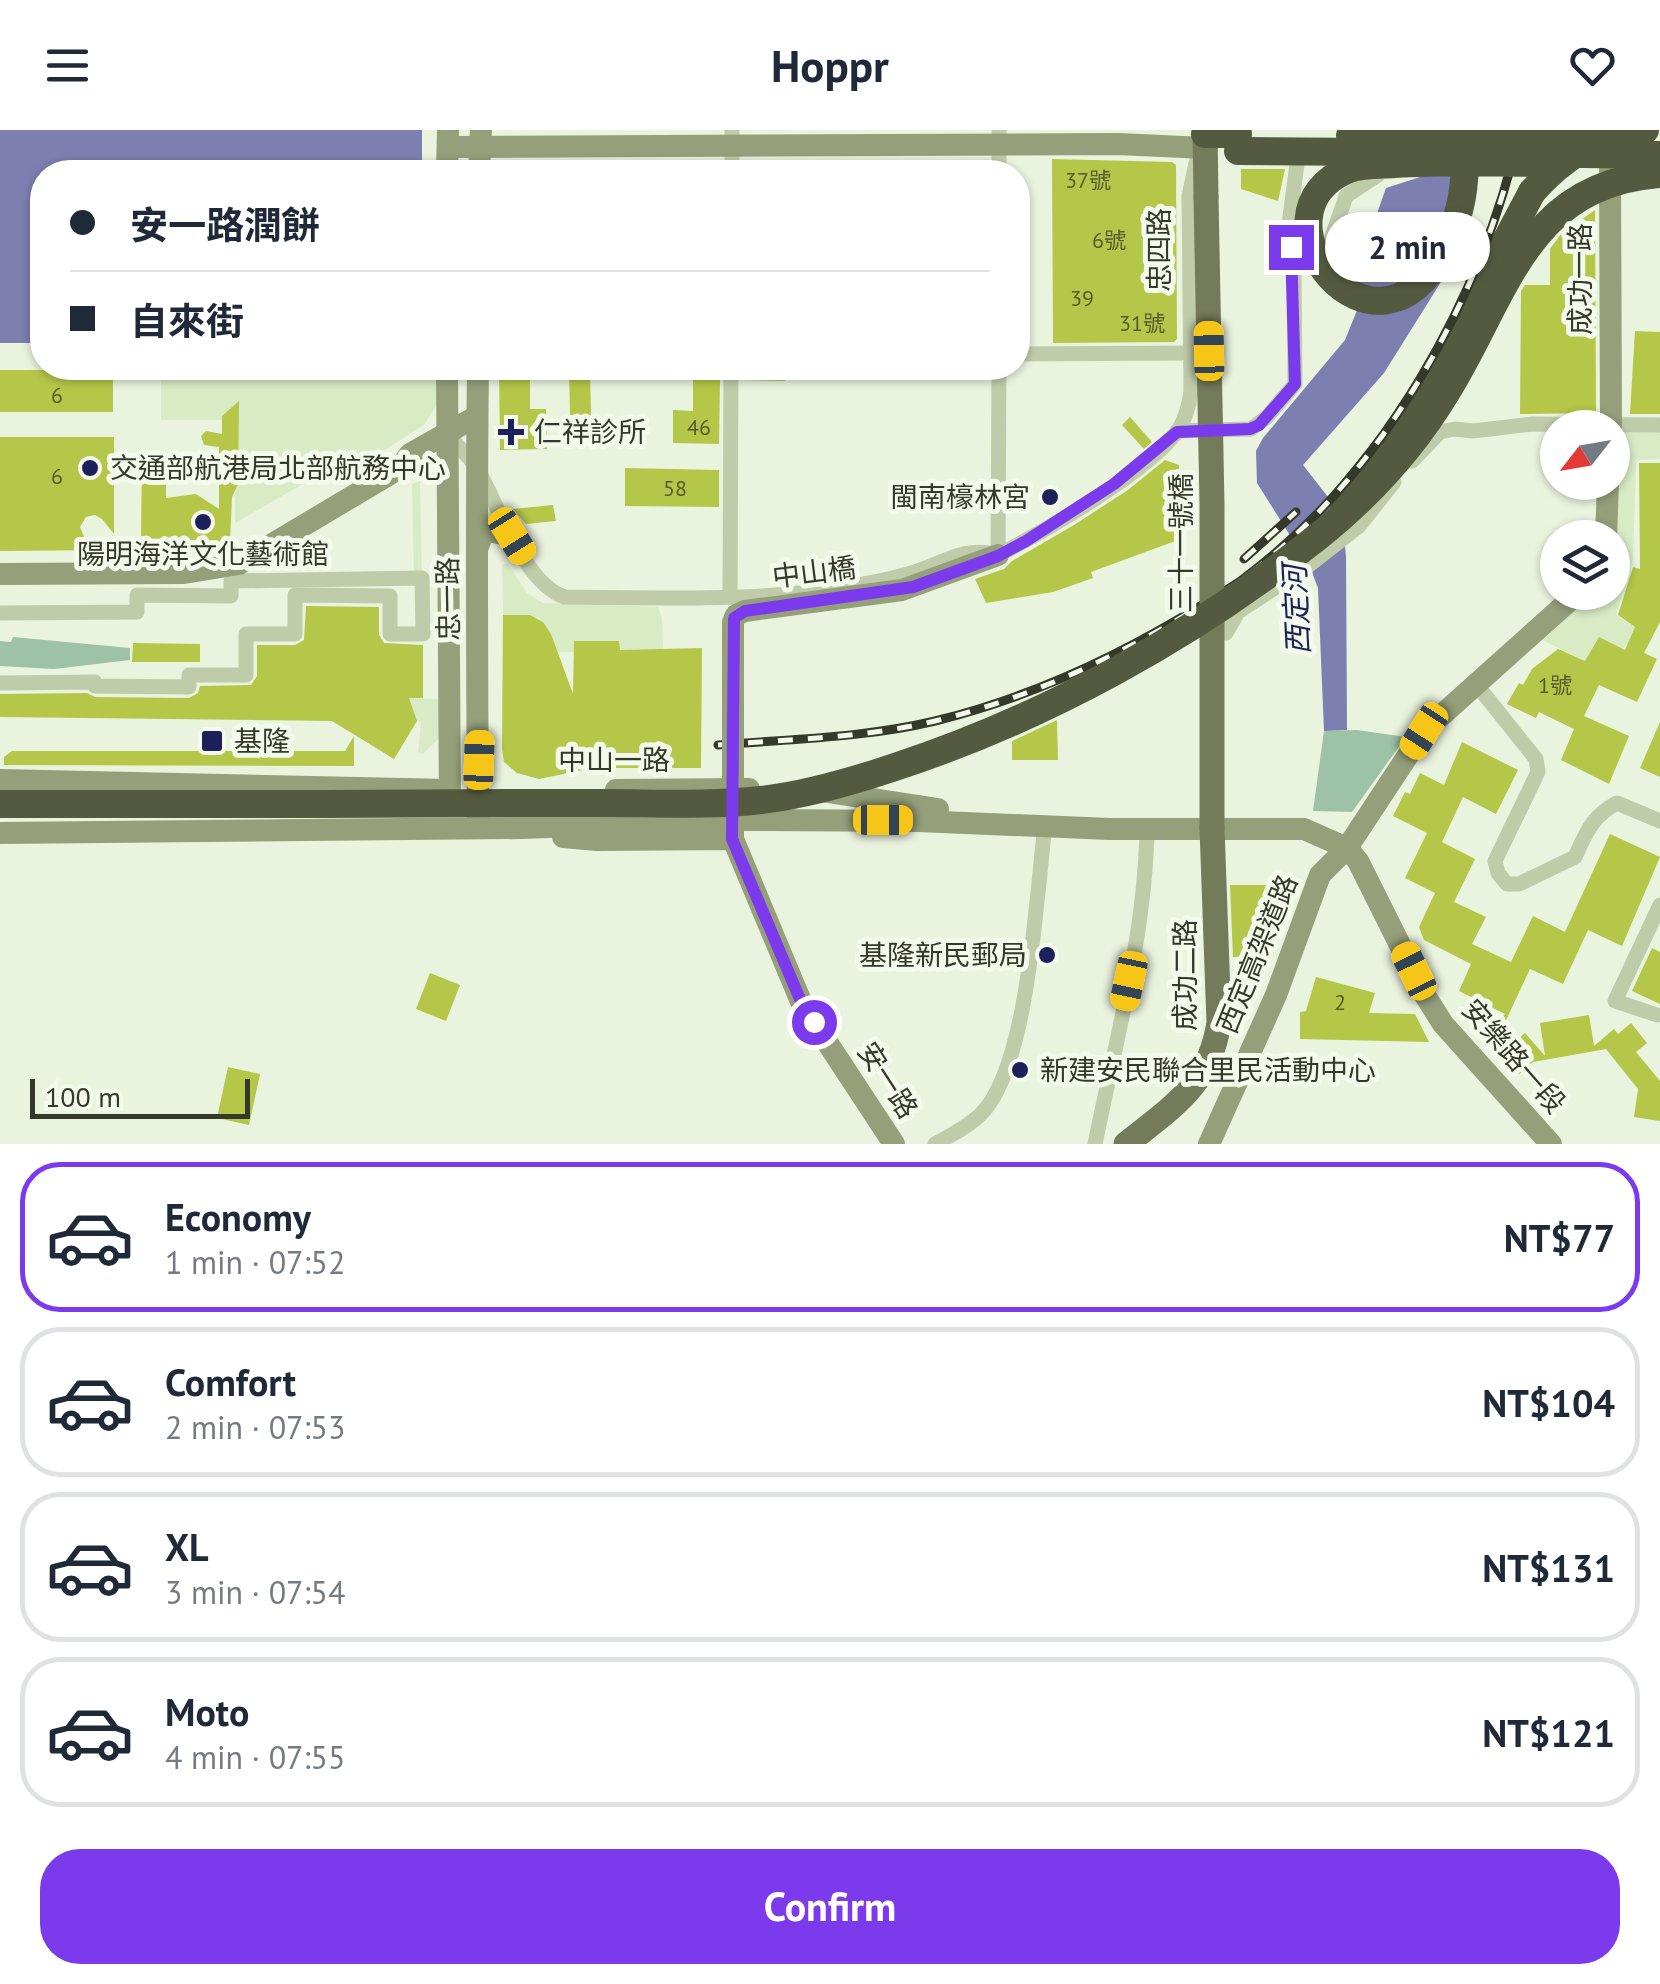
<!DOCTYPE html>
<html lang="en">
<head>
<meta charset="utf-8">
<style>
  :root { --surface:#fff; --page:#f6f6f7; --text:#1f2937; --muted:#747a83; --line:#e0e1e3; --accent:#7c3aed }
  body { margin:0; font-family:"PT Sans","Noto Sans TC",sans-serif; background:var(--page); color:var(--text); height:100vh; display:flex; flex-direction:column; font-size:38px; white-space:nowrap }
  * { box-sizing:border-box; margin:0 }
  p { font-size:32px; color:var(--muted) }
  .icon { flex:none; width:55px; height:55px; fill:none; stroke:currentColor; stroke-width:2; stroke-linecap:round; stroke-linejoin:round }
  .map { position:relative; height:1014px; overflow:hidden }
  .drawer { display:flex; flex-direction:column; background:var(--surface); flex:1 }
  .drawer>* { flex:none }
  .guide { position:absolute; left:30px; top:30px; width:1000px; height:220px; border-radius:40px; box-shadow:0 2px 8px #0004; display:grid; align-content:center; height:220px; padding:0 40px; background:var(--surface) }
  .needle { width:65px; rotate:239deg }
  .buttons { position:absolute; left:1540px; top:280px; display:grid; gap:20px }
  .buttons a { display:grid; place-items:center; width:90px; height:90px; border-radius:50%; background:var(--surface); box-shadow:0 2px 8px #0004; font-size:50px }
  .scale { position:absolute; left:30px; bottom:25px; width:220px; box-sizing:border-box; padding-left:10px; border:5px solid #353929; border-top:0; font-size:28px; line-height:35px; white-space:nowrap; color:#353929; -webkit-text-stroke:8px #f3faeb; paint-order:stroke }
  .end { position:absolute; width:45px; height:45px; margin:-22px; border:12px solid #7c3aed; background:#fff; box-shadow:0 0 0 5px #fff }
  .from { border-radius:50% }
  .bubble { position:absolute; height:70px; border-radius:35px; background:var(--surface); box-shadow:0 2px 8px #0004; font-size:32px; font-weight:600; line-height:70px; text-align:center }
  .car { position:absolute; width:30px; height:60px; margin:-30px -15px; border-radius:12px; box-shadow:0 0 8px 2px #0007; background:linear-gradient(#f5c518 24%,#345 0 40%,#f5c518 0 76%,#345 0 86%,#f5c518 0) }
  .guide b { display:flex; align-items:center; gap:35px; height:95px; font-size:38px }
  .guide b+b { border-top:2px solid var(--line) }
  .guide i { width:25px; height:25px; background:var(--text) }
  ul { padding:18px 0 0; list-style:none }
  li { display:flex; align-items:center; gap:30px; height:150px; margin:0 20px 15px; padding:0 20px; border:5px solid var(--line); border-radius:40px }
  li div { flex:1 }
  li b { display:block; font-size:38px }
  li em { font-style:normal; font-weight:600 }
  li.selected { border-color:var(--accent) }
  li>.icon { width:90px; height:90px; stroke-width:1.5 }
  .cta { display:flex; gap:20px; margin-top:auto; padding:20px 40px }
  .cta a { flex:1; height:115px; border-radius:40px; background:var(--accent); color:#fff; font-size:40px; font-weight:600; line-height:115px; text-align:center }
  header { display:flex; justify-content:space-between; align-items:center; height:130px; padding:0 40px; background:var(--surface); font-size:45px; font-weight:600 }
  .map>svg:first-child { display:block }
  .green { fill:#9dc2a6 }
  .plaza { fill:#d9ebc5 }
  .water { fill:#7c7fb0 }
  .building { fill:#b4c748 }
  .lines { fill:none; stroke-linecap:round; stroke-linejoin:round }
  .street { stroke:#bfcba9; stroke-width:15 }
  .secondary { stroke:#959f7a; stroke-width:22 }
  .primary { stroke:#737b5a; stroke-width:25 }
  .highway { stroke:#545a40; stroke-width:28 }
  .rail-casing { stroke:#353929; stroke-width:9 }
  .rail { stroke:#f3faeb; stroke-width:5; stroke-dasharray:15; stroke-linecap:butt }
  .secondary-bridge { stroke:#959f7a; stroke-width:22 }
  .primary-bridge { stroke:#737b5a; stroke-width:25 }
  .highway-bridge { stroke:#545a40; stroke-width:28 }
  .route { stroke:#7c3aed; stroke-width:12 }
  .poi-dot { fill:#1e205b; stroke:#f3faeb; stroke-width:4 }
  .labels { text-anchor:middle; stroke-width:10; stroke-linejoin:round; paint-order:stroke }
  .number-label { font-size:22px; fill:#555c31 }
  .street-label { font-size:28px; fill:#353929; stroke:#f3faeb }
  .poi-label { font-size:28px; fill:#353929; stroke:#f3faeb; text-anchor:start }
  .water-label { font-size:30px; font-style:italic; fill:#1e205b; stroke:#f3faeb }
</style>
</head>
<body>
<header><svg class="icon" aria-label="menu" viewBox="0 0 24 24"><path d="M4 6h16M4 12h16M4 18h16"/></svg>Hoppr<svg class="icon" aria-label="heart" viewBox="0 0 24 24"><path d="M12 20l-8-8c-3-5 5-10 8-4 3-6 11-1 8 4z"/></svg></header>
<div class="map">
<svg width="1660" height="1014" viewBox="0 0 1660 1014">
  <rect width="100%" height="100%" fill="#eaf3de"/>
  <!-- green -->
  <g class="green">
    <path d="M13 507 130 518V530L54 539 0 536V511L11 512Z"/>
    <path d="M1357 600 1406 607 1352 682 1313 681 1324 601Z"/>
  </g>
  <!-- plaza -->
  <g class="plaza">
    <path d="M161 238H440L439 271 424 295 350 342 310 350 235 393V290H161Z"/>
    <path d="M1660 295V329L1636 330 1633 429 1616 485 1646 505 1635 519 1627 515 1613 525 1585 531 1532 505 1576 463 1612 462V298Z"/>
    <path d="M420 351 422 448H414L412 354Z"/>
    <path d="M502 434H508L527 463 543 473 658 477 662 488 663 519 620 520 574 511V522H556L551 504 539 488 503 485Z"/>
    <path d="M409 568 438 569 439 608 423 624 418 622 421 592 417 591Z"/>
  </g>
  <!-- water -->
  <g class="water">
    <path d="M0 0H422V42H42V213H0Z"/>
    <path d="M1441 0 1463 103 1441 152 1384 243 1303 335 1342 385 1346 426 1347 600 1324 601 1318 458 1310 437 1257 353 1256 321 1263 308 1345 210 1364 163 1349 142 1366 86 1375 89 1386 58 1442 40Z"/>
  </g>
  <!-- building -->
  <g class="building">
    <path d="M1052 29 1172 32 1176 35 1177 209 1174 212 1053 213Z"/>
    <path d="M788 30V40H743V31Z"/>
    <path d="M1241 39H1285L1278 71 1241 59Z"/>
    <path d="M1595 80 1596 283 1520 284 1521 161 1525 155H1550V119L1561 104Z"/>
    <path d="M1635 201 1660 202V284H1630Z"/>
    <path d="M499 238H530V279H546L547 319 500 320Z"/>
    <path d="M569 238H590L591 285H570Z"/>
    <path d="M742 238H785V251L742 250Z"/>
    <rect x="0" y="240" width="113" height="42"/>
    <path d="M693 248 720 250 719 314 673 313V280L693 281Z"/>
    <path d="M239 271 238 354 232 367 230 413 219 420H150L149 406H141L142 323 166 322V368L196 364 219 379V317L204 315 201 306 206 301 222 304V286Z"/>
    <path d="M1130 287 1152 312 1144 319 1122 295Z"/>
    <path d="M0 307H114V404L102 389 95 385 86 387 80 397 85 409 109 420 0 421Z"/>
    <path d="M1165 330 1179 335 1178 410 1091 442 1093 448 1053 462 986 473 975 449 1004 439 1012 431 1074 395 1128 360Z"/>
    <path d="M1639 333H1660V492L1644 523 1657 529 1637 572 1599 555 1584 586 1629 606 1609 654 1561 630 1574 599 1539 582 1536 588 1507 574 1519 553 1523 555 1532 539 1558 519 1585 531 1599 507 1625 520 1635 497 1618 485 1633 437 1640 439Z"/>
    <path d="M625 338 719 340V377L625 376Z"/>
    <path d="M553 375 556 391 526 394 513 379Z"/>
    <path d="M306 476 379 477V505L384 513 423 515V568H409L417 591 394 629 332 591 0 587V564L87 563 95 567 189 568 198 563 200 556 251 555 257 546V515H295L304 510Z"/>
    <path d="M503 485H530L543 492 551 504 573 564 574 511H619L620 520 702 518 701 638H593L539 649 517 643 504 632 502 619Z"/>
    <path d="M133 513 200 514V532H132Z"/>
    <path d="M1057 590 1058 630H1012V611Z"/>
    <path d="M1660 592V647L1640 638Z"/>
    <path d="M354 606V636L4 635V627L12 621H345Z"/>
    <path d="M1462 612 1518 640 1496 684 1463 667 1442 712 1475 729 1454 772 1486 787 1472 814 1511 832 1533 786 1565 802 1610 704 1660 727 1622 816 1588 800 1563 854 1530 839 1494 916 1483 903 1505 884 1459 861 1471 834 1424 810 1419 797 1435 763 1405 748 1427 703 1393 686 1405 662 1410 664 1420 643 1444 655Z"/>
    <path d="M1230 755H1283L1273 828 1233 827Z"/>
    <path d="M1652 818 1660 822V874L1632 861Z"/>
    <path d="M430 843 460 855 446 891 416 879Z"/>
    <path d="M1316 847 1375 863 1369 883 1415 884 1429 912 1300 909V882L1306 881Z"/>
    <path d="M1589 885 1594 916 1614 899 1618 904 1631 893 1647 913 1636 922 1660 951V991L1634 987 1638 959 1606 919 1533 932 1519 944 1501 924 1525 903 1545 926 1540 893Z"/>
    <path d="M228 937 260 944 249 995 217 988Z"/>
  </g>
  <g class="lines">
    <!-- street -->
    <g class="street">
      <path d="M732 0V42"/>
      <path d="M999 42V0"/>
      <path d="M1329 116 1346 66 1378 45"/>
      <path d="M1018 224 1190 223"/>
      <path d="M1177 301 1251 299 1267 287 1295 254 1294 140 1289 94 1297 34"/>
      <path d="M447 304C457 315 470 327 478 340 498 375 525 455 565 467 679 468 797 474 908 444 939 436 962 416 994 424"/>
      <path d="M1412 331 1440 302 1455 299 1473 301 1533 294 1660 295"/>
      <path d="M998 425C1045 401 1150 341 1179 299 1186 288 1189 275 1191 262L1189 66 1196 33"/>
      <path d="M998 425 999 238"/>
      <path d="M730 467 731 238"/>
      <path d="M0 483 137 482V465L231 466V451L422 448 423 504H390V466L295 465V504H246V545H189V557L95 556V552L0 553"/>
      <path d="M1226 503 1238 482 1304 439 1359 396 1394 352"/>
      <path d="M1476 554 1536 629 1538 642 1495 731 1498 743 1507 754H1519L1575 727C1586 703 1592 686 1617 673L1660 691"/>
      <path d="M1657 885 1615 871 1660 775"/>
      <path d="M935 1014C950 1006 967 997 980 985 1029 938 1036 765 1045 696"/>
      <path d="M1095 1014C1116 909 1145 806 1147 699"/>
    </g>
    <!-- secondary -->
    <g class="secondary">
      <path d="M448 17 1118 14 1205 18"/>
      <path d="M1610 38 1611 298"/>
      <path d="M447 42 448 0"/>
      <path d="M479 42 481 0"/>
      <path d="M447 238 450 674"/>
      <path d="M478 238C476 388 477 539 478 690"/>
      <path d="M1606 408 1608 352"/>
      <path d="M477 419 482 406 490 401 511 406"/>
      <path d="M0 444 184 443 239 434 400 338 410 324 477 286"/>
      <path d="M0 650 449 660"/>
      <path d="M616 660 749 659"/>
      <path d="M821 661 938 679"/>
      <path d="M0 703 521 698 744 690 918 691 1110 699H1304L1347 718 1358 731 1426 867 1443 894 1551 1014"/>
      <path d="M563 707 597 710 733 709 802 874 894 1014"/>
      <path d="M1209 1014 1276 865 1320 745 1347 718 1424 601 1579 462"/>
    </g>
    <!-- primary -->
    <g class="primary">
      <path d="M1205 0 1206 67"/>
      <path d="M1126 1014C1172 977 1209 956 1219 893L1212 698"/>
    </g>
    <!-- highway -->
    <g class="highway">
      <path d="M1205 4H1238"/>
      <path d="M1343 371 1393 309 1435 245 1532 62"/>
      <path d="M0 674H326"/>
    </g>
    <defs>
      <g id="rail">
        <path d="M1496 37 1504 0"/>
        <path d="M1244 429 1296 382"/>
        <path d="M718 615C791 609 864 608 935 591 1033 567 1120 526 1205 473 1217 465 1231 458 1243 449 1384 344 1482 169 1520 0"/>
      </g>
    </defs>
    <!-- rail casing -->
    <use href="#rail" class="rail-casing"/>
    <!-- rail -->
    <use href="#rail" class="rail"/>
    <!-- secondary-bridge -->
    <path class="secondary-bridge" d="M733 709V492L736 485 745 481 902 460 998 425"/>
    <!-- primary-bridge -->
    <path class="primary-bridge" d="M1206 67 1212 375V698"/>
    <!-- highway-bridge -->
    <g class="highway-bridge">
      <path d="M1461 0C1469 42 1464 81 1444 119 1375 256 1241 83 1349 39 1363 34 1380 35 1395 34 1441 31 1487 32 1533 33"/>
      <path d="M1559 1 1607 8"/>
      <path d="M1350 6 1537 9"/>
      <path d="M1238 21 1377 22"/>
      <path d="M1515 23 1660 25"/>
      <path d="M1532 62C1562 28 1598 3 1645 0"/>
      <path d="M326 674C418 673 511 673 603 673 656 673 709 676 761 670 806 665 850 652 892 638 1043 589 1190 508 1315 409 1367 368 1412 319 1446 263 1507 165 1525 54 1660 44"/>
    </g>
  </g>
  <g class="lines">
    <!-- route -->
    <path class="route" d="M814 892 802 874 732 709 734 488 745 481 913 457 998 426 1026 411 1114 354 1177 302 1250 299 1259 295 1295 254 1291 117"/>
  </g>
  <!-- markers -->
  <g class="poi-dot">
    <path d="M506 287h10v10h10v10h-10v10h-10v-10h-10v-10h10z"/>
    <circle cx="90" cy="338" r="10"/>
    <circle cx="1050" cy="367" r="10"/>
    <circle cx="203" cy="392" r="10"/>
    <rect x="200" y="599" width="24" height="24" rx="5"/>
    <circle cx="1047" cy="825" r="10"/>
    <circle cx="1020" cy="940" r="10"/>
  </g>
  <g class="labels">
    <!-- number labels -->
    <g class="number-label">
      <text x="1088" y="58">37號</text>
      <text x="1109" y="118">6號</text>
      <text x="1082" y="176">39</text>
      <text x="1142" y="201">31號</text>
      <text x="57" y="273">6</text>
      <text x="699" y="305">46</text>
      <text x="57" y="354">6</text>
      <text x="675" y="366">58</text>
      <text x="1555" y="563">1號</text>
      <text x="1340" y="880">2</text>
    </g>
    <!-- street labels -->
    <g class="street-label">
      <text transform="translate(1159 120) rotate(-90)" y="10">忠四路</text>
      <text transform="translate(1580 149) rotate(-90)" y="10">成功一路</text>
      <text transform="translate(1181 413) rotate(-90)" y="10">三十一號橋</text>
      <text transform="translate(814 442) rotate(-7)" y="10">中山橋</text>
      <text transform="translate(448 469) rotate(-91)" y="10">忠一路</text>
      <text x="614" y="640">中山一路</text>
      <text transform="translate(1257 824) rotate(-68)" y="10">西定高架道路</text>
      <text transform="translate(1185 845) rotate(-90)" y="10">成功二路</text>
      <text transform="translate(1514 926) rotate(49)" y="10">安樂路一段</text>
      <text transform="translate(888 950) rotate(57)" y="10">安一路</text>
    </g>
    <!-- poi labels -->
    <g class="poi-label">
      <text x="534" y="312">仁祥診所</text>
      <text x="110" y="348">交通部航港局北部航務中心</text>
      <text x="1030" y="377" text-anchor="end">閩南檺林宮</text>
      <text x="203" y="434" text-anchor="middle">陽明海洋文化藝術館</text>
      <text x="234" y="621">基隆</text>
      <text x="1027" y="835" text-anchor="end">基隆新民郵局</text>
      <text x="1040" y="950">新建安民聯合里民活動中心</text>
    </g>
    <!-- water labels -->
    <g class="water-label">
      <text transform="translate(1297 480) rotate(-93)" y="10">西定河</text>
    </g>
  </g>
</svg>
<div class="buttons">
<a><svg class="needle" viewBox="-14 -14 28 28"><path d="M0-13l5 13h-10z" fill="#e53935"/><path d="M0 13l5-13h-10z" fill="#747a83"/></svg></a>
<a><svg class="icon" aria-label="layers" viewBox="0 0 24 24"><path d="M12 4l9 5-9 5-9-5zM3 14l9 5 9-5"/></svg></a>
</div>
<div class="scale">100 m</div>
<i class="end from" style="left:814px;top:892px"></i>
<i class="end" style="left:1291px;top:117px"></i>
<div class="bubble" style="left:1325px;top:82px;width:165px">2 min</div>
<i class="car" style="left:1209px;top:221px;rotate:359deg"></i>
<i class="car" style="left:512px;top:406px;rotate:148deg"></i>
<i class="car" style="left:1424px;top:601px;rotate:213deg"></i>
<i class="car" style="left:479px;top:630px;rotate:2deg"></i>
<i class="car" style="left:883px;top:690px;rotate:90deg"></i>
<i class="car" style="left:1414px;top:841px;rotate:334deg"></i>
<i class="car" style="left:1129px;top:851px;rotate:192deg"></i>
<div class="guide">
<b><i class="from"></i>安一路潤餅</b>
<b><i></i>自來街</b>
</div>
</div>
<section class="drawer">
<ul>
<li class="selected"><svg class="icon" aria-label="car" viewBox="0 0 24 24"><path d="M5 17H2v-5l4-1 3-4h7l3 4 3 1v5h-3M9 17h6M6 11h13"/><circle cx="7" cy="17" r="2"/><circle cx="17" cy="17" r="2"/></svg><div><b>Economy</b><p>1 min · 07:52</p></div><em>NT$77</em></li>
<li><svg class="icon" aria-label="car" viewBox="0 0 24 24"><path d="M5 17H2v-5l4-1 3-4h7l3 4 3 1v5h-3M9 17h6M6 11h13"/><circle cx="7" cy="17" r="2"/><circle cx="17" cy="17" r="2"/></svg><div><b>Comfort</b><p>2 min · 07:53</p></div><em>NT$104</em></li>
<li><svg class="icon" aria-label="car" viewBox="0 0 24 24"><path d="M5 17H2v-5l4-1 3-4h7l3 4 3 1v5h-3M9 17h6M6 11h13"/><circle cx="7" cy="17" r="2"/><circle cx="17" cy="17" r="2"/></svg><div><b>XL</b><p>3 min · 07:54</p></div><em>NT$131</em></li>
<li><svg class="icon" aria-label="car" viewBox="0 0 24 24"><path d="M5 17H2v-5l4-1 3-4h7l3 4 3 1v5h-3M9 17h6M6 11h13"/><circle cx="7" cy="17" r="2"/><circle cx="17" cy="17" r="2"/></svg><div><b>Moto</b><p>4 min · 07:55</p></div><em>NT$121</em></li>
</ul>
<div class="cta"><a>Confirm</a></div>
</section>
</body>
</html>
